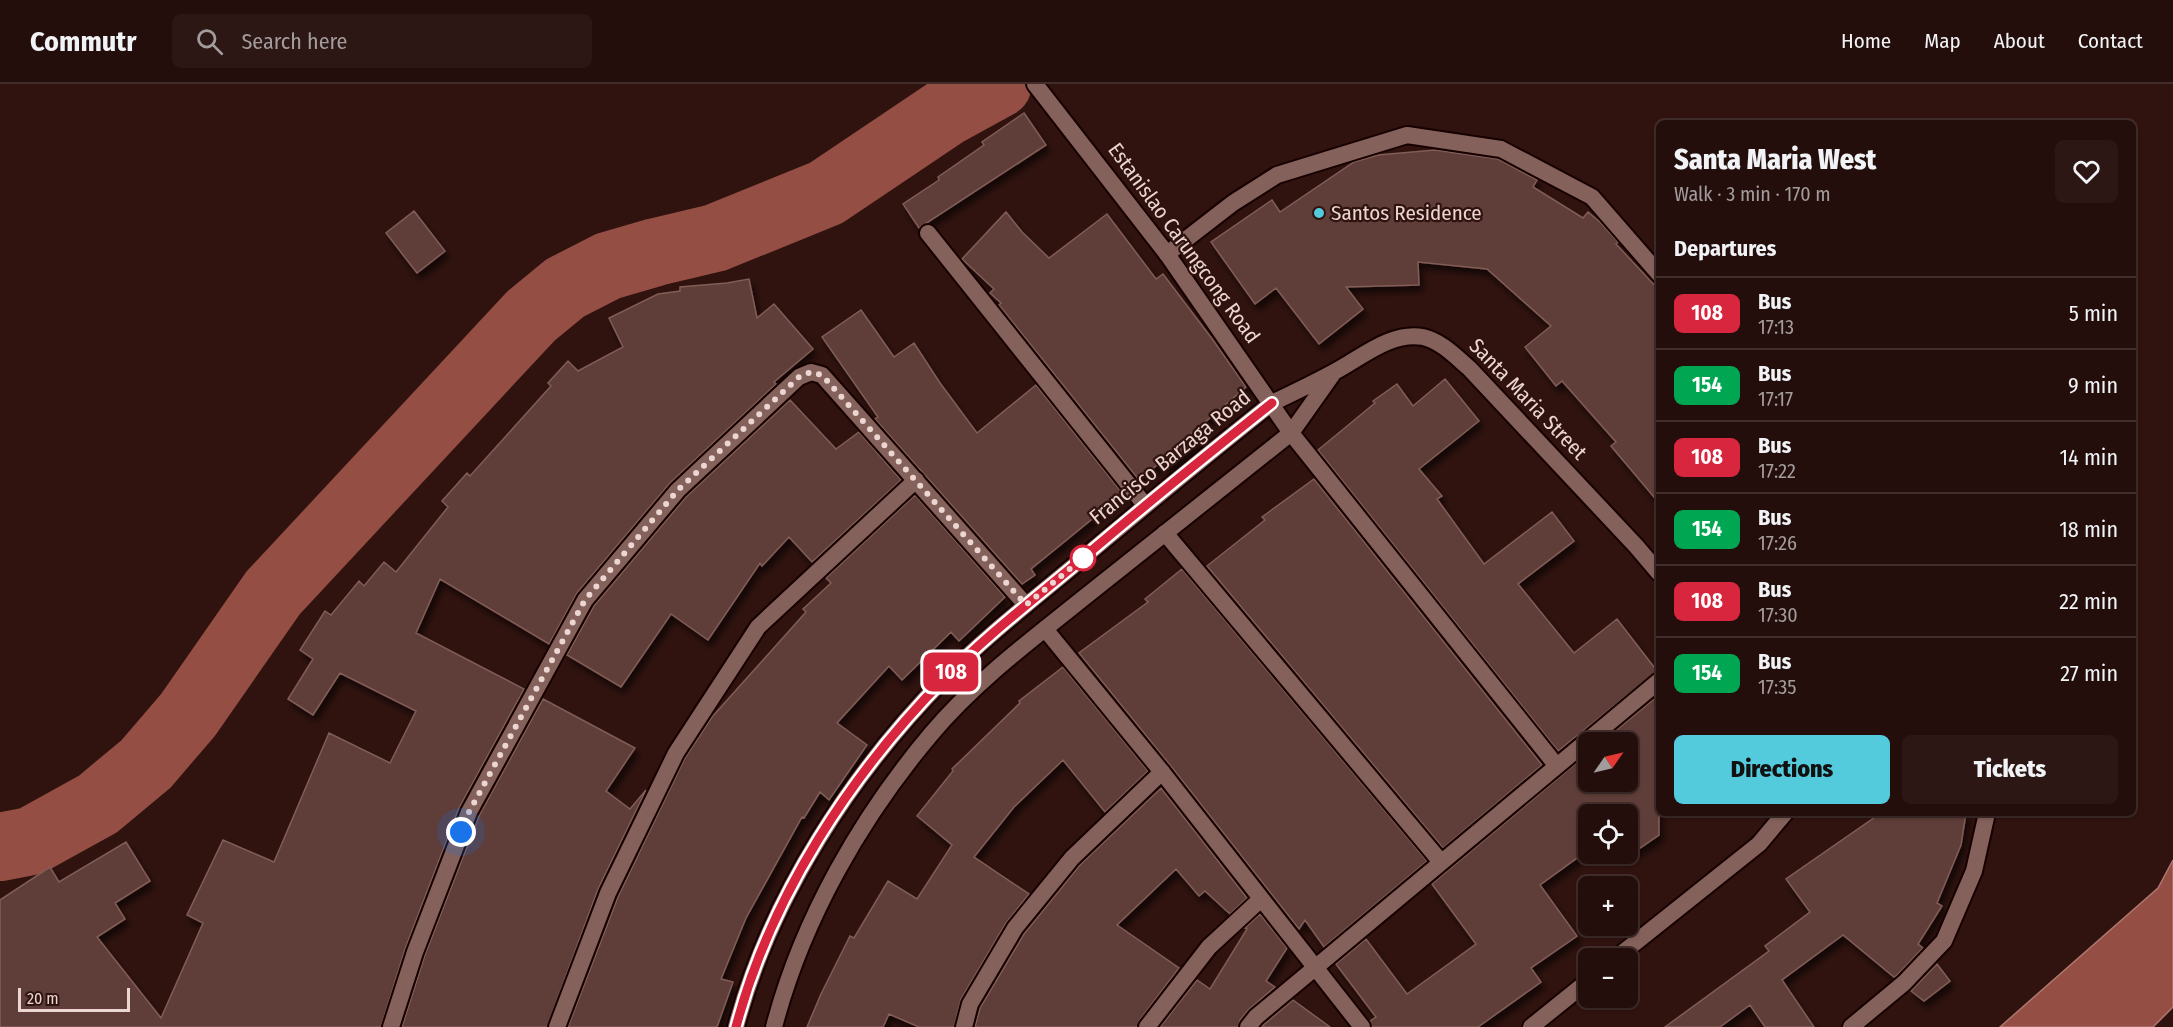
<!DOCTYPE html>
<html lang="en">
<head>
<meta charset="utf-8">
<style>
  body { margin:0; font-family:"Fira Sans Condensed",sans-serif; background:#2c1714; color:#f1f3f6; height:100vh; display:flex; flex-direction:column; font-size:22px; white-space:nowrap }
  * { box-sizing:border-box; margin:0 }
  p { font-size:20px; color:#a39c9d }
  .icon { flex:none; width:33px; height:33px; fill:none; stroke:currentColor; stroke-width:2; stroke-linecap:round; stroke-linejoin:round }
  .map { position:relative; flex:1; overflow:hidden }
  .side { position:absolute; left:1656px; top:36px; width:480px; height:696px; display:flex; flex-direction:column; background:#240e0b; border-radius:9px; box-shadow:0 2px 4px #0004,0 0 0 2px #412e2c }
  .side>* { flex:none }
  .badge { padding:0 12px; border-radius:9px; font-size:21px; line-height:39px }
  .needle { width:39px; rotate:56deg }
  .tools { position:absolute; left:1578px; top:648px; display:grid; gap:12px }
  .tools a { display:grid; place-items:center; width:60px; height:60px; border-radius:9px; background:#240e0b; box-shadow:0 2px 4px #0004,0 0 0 2px #412e2c; font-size:30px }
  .scale { position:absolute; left:18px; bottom:15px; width:112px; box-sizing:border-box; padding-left:6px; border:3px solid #ebd6d2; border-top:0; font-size:16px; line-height:21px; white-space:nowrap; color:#ebd6d2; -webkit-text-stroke:4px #30130f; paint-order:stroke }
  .you { position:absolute; width:30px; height:30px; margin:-15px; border:4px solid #fff; border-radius:50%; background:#1a73e8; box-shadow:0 0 0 9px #1a73e833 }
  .map>.badge { position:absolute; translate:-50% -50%; box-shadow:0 0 0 3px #fff }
  h2 { padding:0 18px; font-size:22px; line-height:54px }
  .round { display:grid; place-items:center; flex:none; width:63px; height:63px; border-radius:9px; background:#2c1714 }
  .head { display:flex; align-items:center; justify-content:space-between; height:102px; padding:0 18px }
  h1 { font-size:28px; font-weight:800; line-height:45px }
  .action { display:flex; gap:12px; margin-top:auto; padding:12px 18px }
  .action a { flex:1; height:69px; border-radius:9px; background:#54cadd; color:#111; font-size:24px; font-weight:800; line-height:69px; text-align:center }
  .action a+a { background:#2c1714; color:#f1f3f6 }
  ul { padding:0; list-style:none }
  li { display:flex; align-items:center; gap:18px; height:72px; padding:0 18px; border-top:2px solid #412e2c }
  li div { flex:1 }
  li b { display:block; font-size:22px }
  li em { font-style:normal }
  li .badge { min-width:66px; font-weight:700; text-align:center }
  header { display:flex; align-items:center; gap:36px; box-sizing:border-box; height:84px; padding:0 30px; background:#240e0b; border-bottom:2px solid #412e2c }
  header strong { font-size:28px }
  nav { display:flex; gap:33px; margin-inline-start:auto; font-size:21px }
  .search { width:420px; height:54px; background:#2c1714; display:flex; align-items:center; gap:15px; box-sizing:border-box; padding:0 21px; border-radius:9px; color:#a39c9d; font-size:22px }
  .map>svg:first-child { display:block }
</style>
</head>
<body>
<header>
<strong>Commutr</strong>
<div class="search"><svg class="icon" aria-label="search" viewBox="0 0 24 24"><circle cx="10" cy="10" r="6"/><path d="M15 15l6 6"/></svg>Search here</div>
<nav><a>Home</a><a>Map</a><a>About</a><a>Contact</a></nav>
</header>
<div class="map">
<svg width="2173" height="943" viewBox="0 0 2173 943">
  <defs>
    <filter id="shadow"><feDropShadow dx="3.5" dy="6" stdDeviation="3" flood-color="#0009"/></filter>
  </defs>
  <rect width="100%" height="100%" fill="#30130f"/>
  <!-- water -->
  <path fill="#954e44" stroke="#af776f" stroke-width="1.5" d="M2173,776v147l-20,20h-153l158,-139z"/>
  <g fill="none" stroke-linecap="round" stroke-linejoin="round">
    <!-- river -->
    <path stroke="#954e44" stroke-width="68" d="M0,763l31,-6 67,-37 48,-40 42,-49 85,-122 258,-277 34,-28 43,-22 48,-14 59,-14 111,-45 119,-80 53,-29"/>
  </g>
  <!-- building -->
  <path fill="#5f3d38" stroke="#815d57" stroke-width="1.5" filter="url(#shadow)" d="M1024,29l22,32 -127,83 -16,-24 36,-24 -1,-3 46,-32 -2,-3z
    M1435,66l63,9 39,21 -4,7 50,31 5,-6 12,10 18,20 -2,2 43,46v213l-48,-57 5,-4 -54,-61 -6,5 -31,-39 26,-21 -64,-57 -69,-7 1,23 -73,2 17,22 -44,35 -43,-56 -21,16 -44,-62 61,-42 8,12 74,-50 24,-7z
    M414,127l31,40 -28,22 -31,-40z
    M1006,128l16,20 27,26 58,-44 49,65 7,-5 50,66 33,47 -56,48 7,8 -29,25 -6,-7 -23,19 -140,-175 2,-2 -11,-10 4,-4 -32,-30z
    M749,195l8,39 17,-14 39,45 -39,33 2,2 -106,99 -93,110 -28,51 -109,-65 -24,54 108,56 -65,119 -54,141 -24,78h-381v-127l50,-33 9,15 67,-40 24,39 -35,22 10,16 -28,18 64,81 42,-95 -16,-8 36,-75 51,22 55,-129 61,30 26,-52 -76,-38 -27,42 -25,-16 25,-40 -13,-9 25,-39 6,4 28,-34 5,5 20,-24 12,10 52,-65 -6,-6 25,-28 3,3 81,-90 -3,-3 20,-22 10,10 45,-24 -14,-29 49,-24 22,-3v-4l47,-4z
    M861,226l33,47 20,-14 26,40 37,50 59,-48 87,109 -92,75 4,6 -13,9 -147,-165 3,-2 -56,-80z
    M1445,295l34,42 -60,48 23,27 -5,3 47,65 68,-52 22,29 -56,43 56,69 43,-34 40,52 -99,80 -240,-301 57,-47 -2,-2 24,-17 16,22z
    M790,316l46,49 23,-17 42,48 -89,82 -23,-25 -27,29 -2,-3 -52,77 -37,-26 -50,73 -54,-32 27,-49 92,-109z
    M1314,395l228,286 -99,83 -236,-282 58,-46 -3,-3z
    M915,411l90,102 -46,44 -8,-9 -49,48 -13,-14 -52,57 30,22 -38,55 -9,-8 -16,26 -2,-1 -56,101 -25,61 12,3 -16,45h-149l50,-130 67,-139 27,-41 94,-105 -3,-3 28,-26 -5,-5z
    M1182,485l245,292 -103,86 -19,-27 -6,9 -129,-164 -91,-112 69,-51 -3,-3z
    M1063,583l85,104 -43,41 -42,-52 -49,47 -40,50 55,37 -23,29 -45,76 -7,28h-35l-30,-13 -6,13h-76l14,-33 29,-58 4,2 34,-57 29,18 35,-54 -35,-29 36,-45 -1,-2 68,-66 -1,-2z
    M1659,611v140l-35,24 -4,-5h8v-40h-35l-5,-5v41l-48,35 37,51 -46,32 10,14 -63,45h-106l-2,-6 6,-4 -40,-53 30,-25 41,55 69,-50 -44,-60 156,-131v29h40v-40h-26z
    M543,615l92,49 -29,43 24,18 16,-19 -48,99 -51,138h-145l23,-72 54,-139z
    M1161,704l86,110 -17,16 -25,-23 -6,5 -23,-27 -59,56 62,43 -40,53 -2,6h-162l5,-19 44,-74 56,-69z
    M1881,729h85l-5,32 -24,58 5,3 -24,38 5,4 -26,27 -3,2 -51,-42 -61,45 32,47h-49l-15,-22 -30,22h-55l104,-76 -4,-5 45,-34 -24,-33z
    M1260,830l27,34 -21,33 9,6 -27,23 -8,10 -2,7h-78l37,-47 13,9 37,-60 -2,-1z
    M1937,880l13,17 -26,20 -13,-10z
    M1293,916l37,27h-69z"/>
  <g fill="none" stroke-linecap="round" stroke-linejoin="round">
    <!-- pedestrian casing -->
    <g stroke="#160100" stroke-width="20">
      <path id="pedestrian" d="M928,149l217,272
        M1167,170l66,-51 44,-28 130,-40 94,14 91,48 67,77
        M1291,349l265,332
        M1165,449l276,329
        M391,943l24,-75 54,-140 116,-212 93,-110 121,-113 12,-5 11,3 204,230
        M557,943l51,-134 68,-140 82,-126 158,-147
        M964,943l6,-23 45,-76 57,-70 90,-86
        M1147,943l62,-80 52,-48
        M1248,943l8,-10 403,-336
        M1851,943l53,-44 40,-42 30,-70 13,-58"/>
    </g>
    <!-- minor casing -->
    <g stroke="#160100" stroke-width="20">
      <path id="minor" d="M1272,319c21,-10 42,-20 62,-31 27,-14 57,-41 89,-35 18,4 33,20 46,31l167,178 23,27
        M1291,349l41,-58
        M1045,545l117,143 200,255
        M1616,874l143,-114 26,-31
        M1531,943l57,-46"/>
    </g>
    <!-- tertiary casing -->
    <g stroke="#160100" stroke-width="20">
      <path id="tertiary" d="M736,943c34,-129 116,-255 210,-350 42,-43 91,-80 137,-119 62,-52 125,-104 189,-155
        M774,943c28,-107 87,-210 158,-294 43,-51 98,-92 149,-133 70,-56 140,-112 210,-167l-124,-179 -132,-170"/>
    </g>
    <!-- pedestrian -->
    <use href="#pedestrian" stroke="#85615b" stroke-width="16"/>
    <!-- minor -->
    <use href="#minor" stroke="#85615b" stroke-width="16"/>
    <!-- tertiary -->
    <use href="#tertiary" stroke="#85615b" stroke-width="16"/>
  </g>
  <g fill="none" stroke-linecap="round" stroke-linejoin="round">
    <!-- line casing -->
    <g stroke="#fff" stroke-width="14">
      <path id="line" d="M736,943c34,-130 116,-255 210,-350 42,-43 91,-80 137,-119 62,-53 125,-104 189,-155"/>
    </g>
    <!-- line -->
    <use href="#line" stroke="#d7263d" stroke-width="9"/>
    <!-- walk -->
    <path stroke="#ebd6d2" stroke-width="6" stroke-dasharray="0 10.8" d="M461,748l8,-20 116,-212 93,-110 121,-113 12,-5 11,3 204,230 57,-47"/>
  </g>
  <!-- markers -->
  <circle fill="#54cadd" stroke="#30130f" stroke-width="2" cx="1319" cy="129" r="6"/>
  <circle fill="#fff" stroke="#d7263d" stroke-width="3" cx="1083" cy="474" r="12"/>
  <g text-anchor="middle" stroke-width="4.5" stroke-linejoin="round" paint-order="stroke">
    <!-- poi labels -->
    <g font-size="21" fill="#ebd6d2" stroke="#30130f" text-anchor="start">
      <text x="1331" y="136">Santos Residence</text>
    </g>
    <!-- street labels -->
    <g font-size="21" fill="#ebd6d2" stroke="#30130f">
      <text transform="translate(1184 159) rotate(54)" y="7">Estanislao Carungcong Road</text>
      <text transform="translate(1528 315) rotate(46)" y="7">Santa Maria Street</text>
      <text transform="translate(1170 373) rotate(-39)" y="7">Francisco Barzaga Road</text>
    </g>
  </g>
</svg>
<div class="tools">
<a><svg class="needle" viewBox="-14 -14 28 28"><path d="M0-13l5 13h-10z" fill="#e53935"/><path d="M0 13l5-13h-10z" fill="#a39c9d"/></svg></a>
<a><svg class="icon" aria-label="locate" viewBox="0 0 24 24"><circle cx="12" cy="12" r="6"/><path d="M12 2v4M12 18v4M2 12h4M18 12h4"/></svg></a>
<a>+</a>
<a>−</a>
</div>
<div class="scale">20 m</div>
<div class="you" style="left:461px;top:748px"></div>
<b class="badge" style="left:951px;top:588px;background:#d7263d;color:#fff">108</b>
<section class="side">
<div class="head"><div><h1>Santa Maria West</h1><p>Walk · 3 min · 170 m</p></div><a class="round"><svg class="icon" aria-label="heart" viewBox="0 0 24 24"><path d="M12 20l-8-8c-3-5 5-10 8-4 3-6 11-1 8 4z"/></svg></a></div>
<h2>Departures</h2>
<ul>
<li><span class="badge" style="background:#d7263d;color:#fff">108</span><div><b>Bus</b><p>17:13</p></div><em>5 min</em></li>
<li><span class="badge" style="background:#00a651;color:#fff">154</span><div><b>Bus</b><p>17:17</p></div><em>9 min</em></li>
<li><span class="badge" style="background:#d7263d;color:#fff">108</span><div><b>Bus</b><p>17:22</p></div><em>14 min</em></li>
<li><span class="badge" style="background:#00a651;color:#fff">154</span><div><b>Bus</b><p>17:26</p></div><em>18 min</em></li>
<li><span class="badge" style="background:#d7263d;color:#fff">108</span><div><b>Bus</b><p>17:30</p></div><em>22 min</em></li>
<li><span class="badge" style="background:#00a651;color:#fff">154</span><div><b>Bus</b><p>17:35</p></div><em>27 min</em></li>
</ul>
<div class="action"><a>Directions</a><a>Tickets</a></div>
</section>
</div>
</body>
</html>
